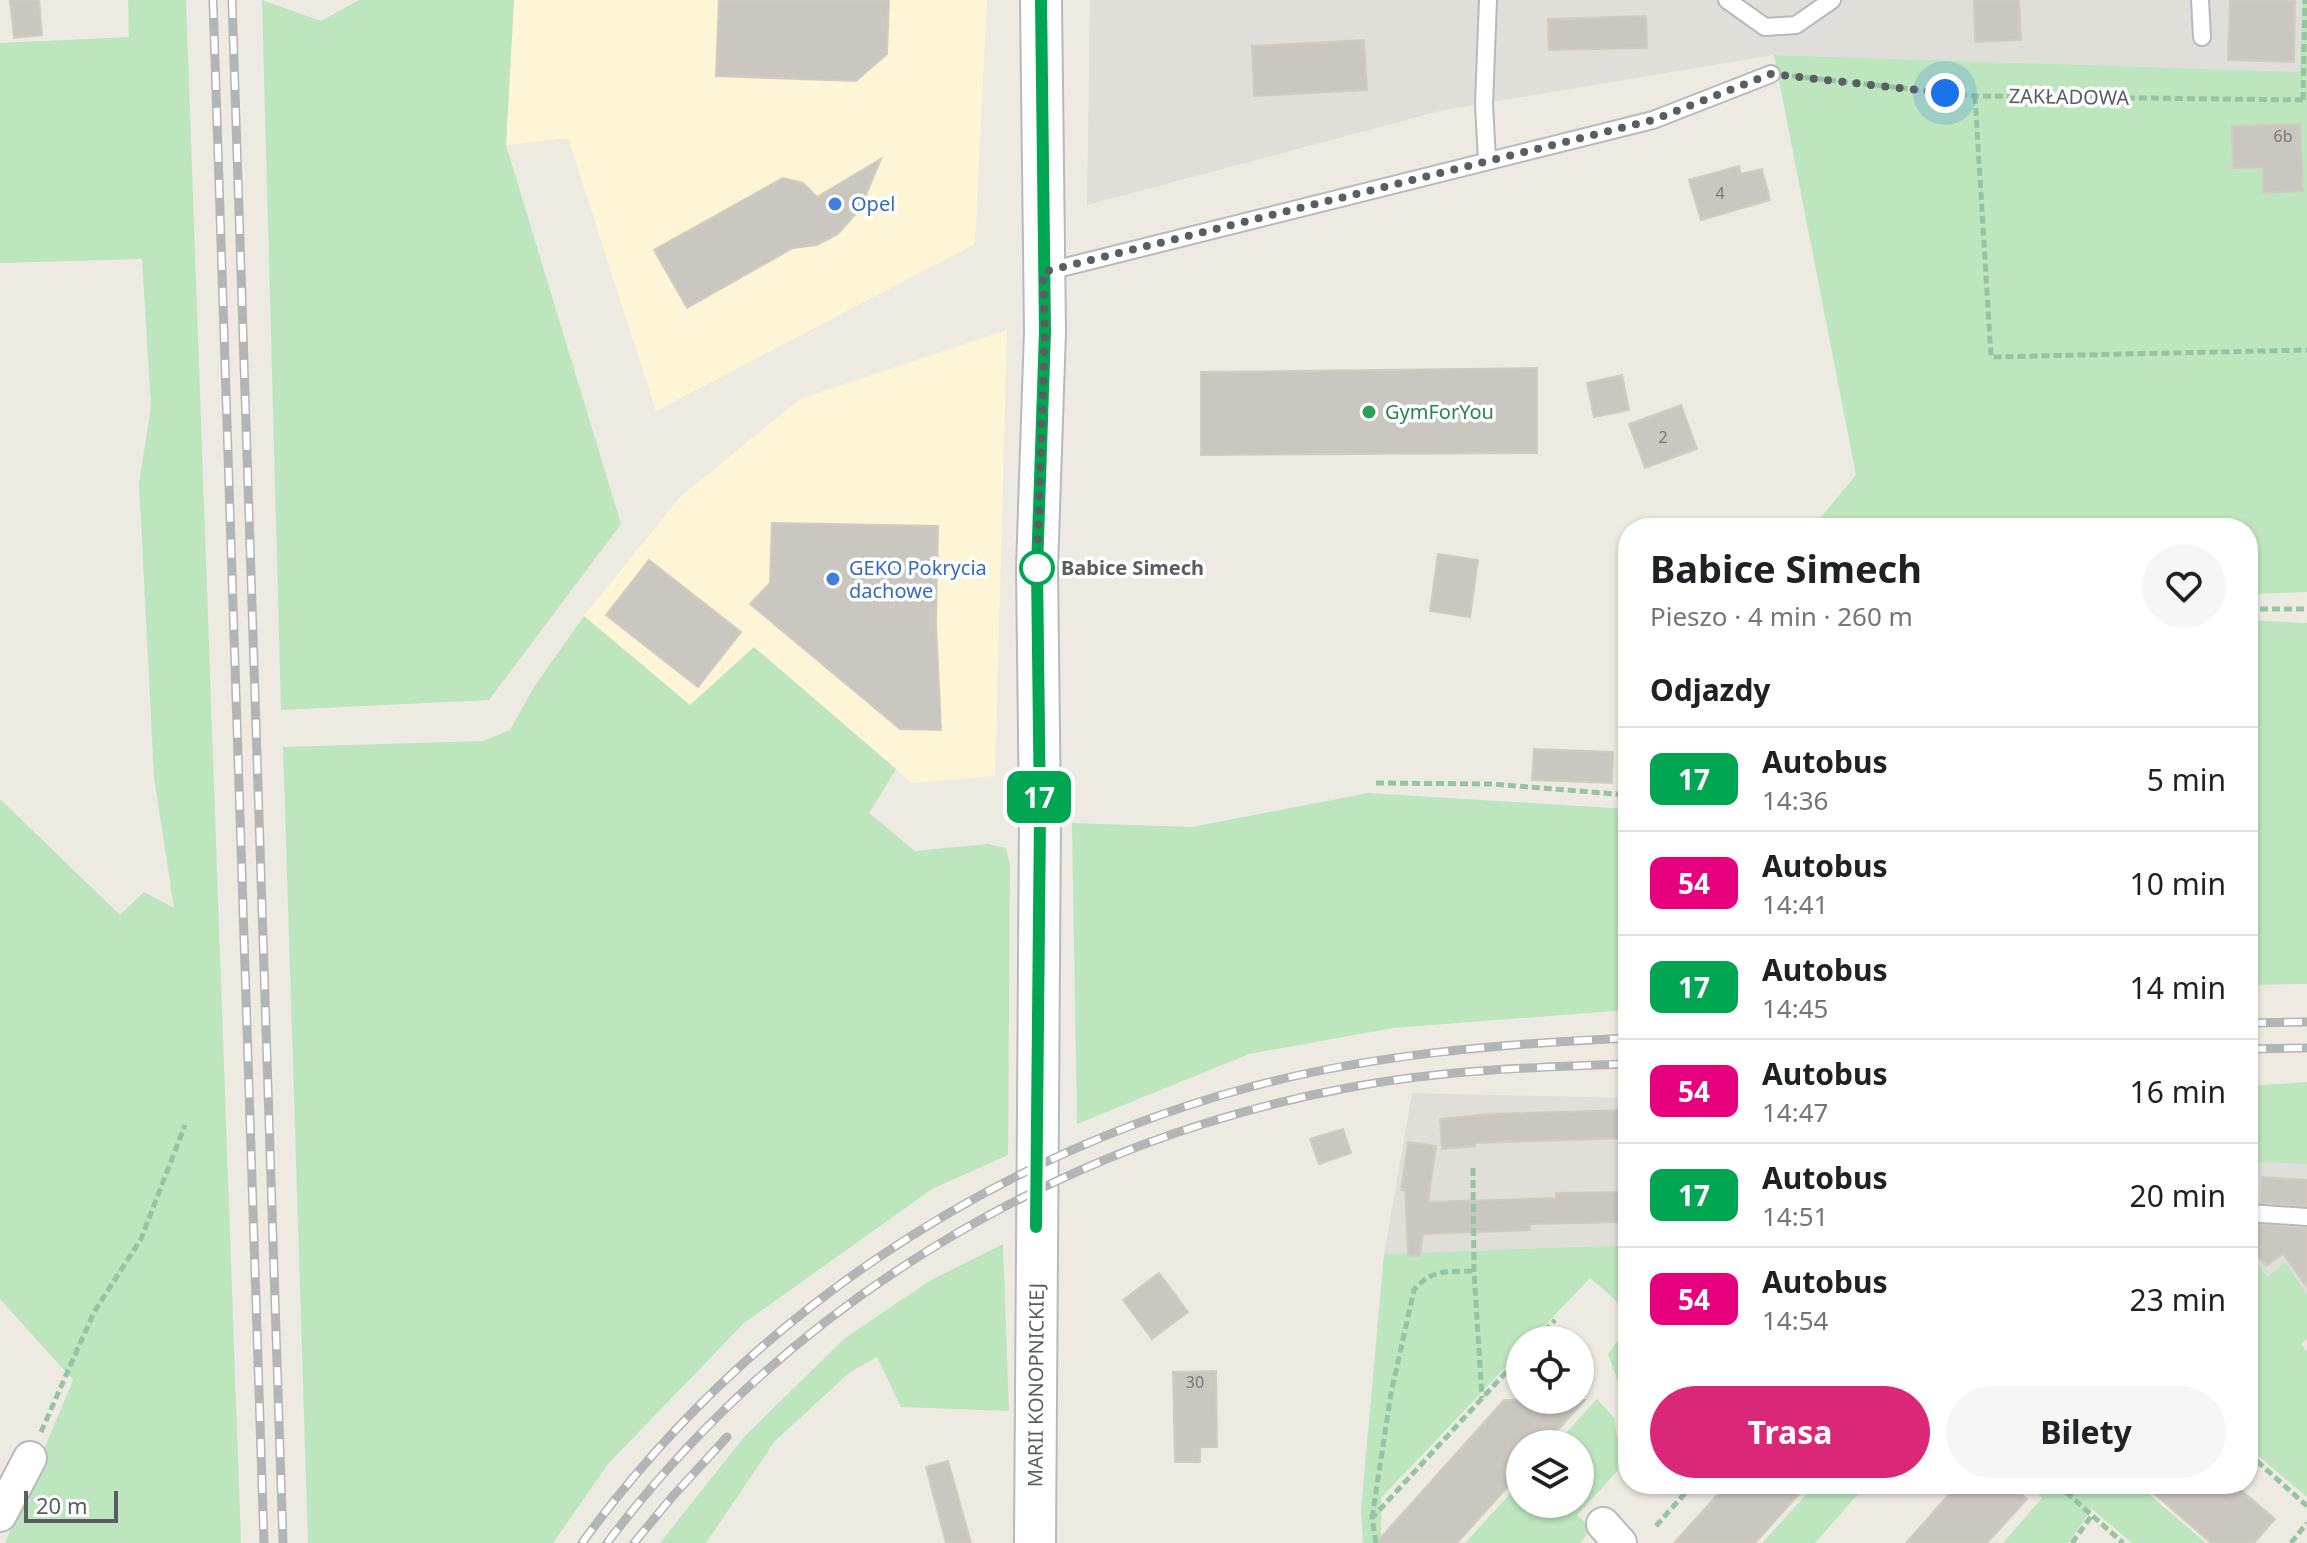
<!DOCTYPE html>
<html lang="pl">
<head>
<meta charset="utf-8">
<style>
  body { margin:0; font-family:"Noto Sans",sans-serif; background:#f6f6f6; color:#202124; height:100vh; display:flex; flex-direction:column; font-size:30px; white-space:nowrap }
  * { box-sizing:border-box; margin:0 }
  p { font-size:26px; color:#757577 }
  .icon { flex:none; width:44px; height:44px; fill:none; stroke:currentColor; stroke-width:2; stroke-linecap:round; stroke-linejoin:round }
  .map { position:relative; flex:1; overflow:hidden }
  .panel { position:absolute; left:1618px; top:518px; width:640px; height:976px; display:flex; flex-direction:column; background:#fff; border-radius:32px; box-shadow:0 2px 6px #0004 }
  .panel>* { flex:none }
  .badge { padding:0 16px; border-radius:12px; font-size:28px; line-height:52px }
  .buttons { position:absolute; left:1506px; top:1326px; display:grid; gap:16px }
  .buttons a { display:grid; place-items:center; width:88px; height:88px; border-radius:50%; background:#fff; box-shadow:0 2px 6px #0004; font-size:40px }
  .scale { position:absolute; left:24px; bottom:20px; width:94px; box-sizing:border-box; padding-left:8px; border:4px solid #5a5e62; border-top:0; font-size:22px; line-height:28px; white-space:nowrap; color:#5a5e62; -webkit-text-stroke:6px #fff; paint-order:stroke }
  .you { position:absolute; width:40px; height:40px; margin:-20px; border:6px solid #fff; border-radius:50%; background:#1a73e8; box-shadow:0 0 0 12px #1a73e833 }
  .map>.badge { position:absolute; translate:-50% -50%; box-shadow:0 0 0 4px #fff }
  h2 { padding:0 32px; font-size:30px; line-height:72px }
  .round { display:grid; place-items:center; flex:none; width:84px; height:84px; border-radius:42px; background:#f6f6f6 }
  .summary { display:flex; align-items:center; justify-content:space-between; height:136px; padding:0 32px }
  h1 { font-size:38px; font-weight:700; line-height:60px }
  .cta { display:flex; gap:16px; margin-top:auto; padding:16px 32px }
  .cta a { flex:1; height:92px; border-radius:48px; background:#db2777; color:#fff; font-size:32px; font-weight:700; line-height:92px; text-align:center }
  .cta a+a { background:#f6f6f6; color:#202124 }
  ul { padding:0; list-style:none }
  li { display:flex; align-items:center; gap:24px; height:104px; padding:0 32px; border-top:2px solid #e0e0e0 }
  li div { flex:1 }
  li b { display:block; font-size:30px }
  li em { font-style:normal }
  li .badge { min-width:88px; font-weight:700; text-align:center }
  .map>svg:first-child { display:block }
</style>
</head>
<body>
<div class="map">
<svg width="2307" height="1543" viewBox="0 0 2307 1543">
  <rect width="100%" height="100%" fill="#edebe1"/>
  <!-- commercial -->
  <path fill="#fef5d6" d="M514,0h473l-12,244 -319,167 -88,-273 -62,7z
    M1007,330l-12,446 -83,7 -158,-135 -64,57 -106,-89 96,-119 120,-98z"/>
  <!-- industrial -->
  <path fill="#e0ded9" d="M1090,0h1212l-1,72 -527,-17 -334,56 -353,94z
    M1412,1093l216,5v147l-244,9z
    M2248,1162l59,2v130l-22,-31 -31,26h-6z"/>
  <!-- green -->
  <path fill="#bde5be" d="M128,0h58l55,1543h-236l68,-163 -73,-81v-500l120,116 24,-23 30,16 -20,-131 -15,-294 12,-76 -9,-148 -142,4v-220l129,-6z
    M262,0l59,21 38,-21h155l-8,145 115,379 -132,176 -208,10z
    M2302,0h5v592l-59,2v-66h-436l44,-53 -82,-420 526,17z
    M584,616l106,89 64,-58 142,122 -27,44 46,38 72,-7 19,4 4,17 -2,290 -76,34 -188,134 -136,141 -55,79h-245l-25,-796 200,-6 27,-11 24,-43z
    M2248,620l59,3v361l-59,1z
    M1368,793l260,16v201l-235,18 -144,26 -172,70 -5,-301 120,4z
    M2307,1082v82l-59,-2v-76z
    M1003,1244l6,167 -108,-4 -24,-50 -27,15 -75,69 -69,102h-46l84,-106 101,-99 86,-58z
    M1628,1245v66l-38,-33 -59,62h-11v12l-139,146v45h-18l-2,-33 23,-256z
    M2248,1253l20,24 17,-15 22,32v45l-6,5 6,7v146l-59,-50z
    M1628,1327v84l-20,-57z
    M1597,1399l17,19 8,48 -45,49 15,14 -12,14h-115l55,-60v21h60v-60h-24z
    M1816,1484h51l-52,59h-53z
    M2028,1484h109l69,59h-74l-40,-34 -24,34h-65l39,-45z"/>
  <!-- building -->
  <path fill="#cac7c1" stroke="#d2ccc0" stroke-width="2" d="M10,0h29l3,35 -28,3z
    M719,0h170l-2,54 -31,27 -140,-5z
    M1974,0h45l2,40 -46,2z
    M2230,0h65l-1,62 -66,-2z
    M1646,16l1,32 -98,2 -1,-31z
    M1364,40l3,50 -113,6 -2,-50z
    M2300,124l3,67 -40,2v-26l-30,1 -1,-42z
    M881,159l-21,50 -22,25 -21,11 -24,3 -106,60 -33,-58 129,-72 20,5 14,14z
    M1739,166l2,8 21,-5 8,31 -69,20 -12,-40z
    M1537,368v85l-336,2v-83z
    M1622,375l7,35 -35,7 -7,-34z
    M1681,405l16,44 -52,19 -16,-44z
    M772,523l166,3 -2,97 5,107 -41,-1 -150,-125 20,-21z
    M1438,554l40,6 -8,57 -40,-6z
    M649,560l92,72 -43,55 -92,-72z
    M1534,749l79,3 -1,31 -80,-3z
    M1628,1110v28l-153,5v3l-33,3 -2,-30 48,-5z
    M1343,1129l8,24 -32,11 -9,-25z
    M1408,1142l28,4 -8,56 128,-4v-5l72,-1v30l-98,2v6l-107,4 -3,22 -12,-1 -3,-65h-4z
    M2262,1177l45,3v26l-46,-3z
    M2248,1224l59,4v59l-24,-33 -17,12 -18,-24z
    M1159,1273l29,39 -36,27 -29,-39z
    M1216,1371l1,76h-17v15h-25l-2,-90z
    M1504,1400h81l-40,44h-25v29l-63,70h-81z
    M948,1461l23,82h-25l-20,-76z
    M1727,1484h81l-53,59h-81z
    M1958,1484h52l17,15 -40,44h-81z
    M2143,1484h91l41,35 -21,24h-43z"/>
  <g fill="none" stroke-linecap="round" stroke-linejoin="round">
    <!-- service casing -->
    <g stroke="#b7b9be" stroke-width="20">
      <path id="service" d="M1727,0l38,27 31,-2 36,-25
        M2200,0l2,37
        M1487,161l-3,-57 4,-104
        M1045,272l608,-152 118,-46
        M2248,1213l59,4"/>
    </g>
    <!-- minor casing -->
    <g stroke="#b7b9be" stroke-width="36">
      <path id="minor" d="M0,1515l30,-57
        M1603,1524l17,19"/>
    </g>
    <!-- tertiary casing -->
    <g stroke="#b7b9be" stroke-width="44">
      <g id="tertiary">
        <path id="s1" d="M1035,1543l5,-728 -3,-247 8,-237 -4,-331"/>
      </g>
    </g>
    <!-- path -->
    <path stroke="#96c4a3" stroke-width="5" stroke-dasharray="8 4" stroke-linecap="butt" d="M1792,76l183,20 332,4
      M1975,96l16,261 316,-7
      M2303,100l2,-100
      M2248,609h59
      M1376,783l116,1 136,11
      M1473,1168l1,103 8,127
      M1536,1340l19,-20
      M1620,1403l8,1
      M41,1432l53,-120 47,-73 44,-114
      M2248,1453l59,53
      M2057,1484l66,59
      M1372,1518l19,-125 23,-103c18,-22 34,-18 60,-19
      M1656,1526l37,-42
      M1376,1543l-4,-25 148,-161
      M2072,1543l20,-28
      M2291,1543l16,-20"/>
    <!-- service -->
    <use href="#service" stroke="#fff" stroke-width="16"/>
    <!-- minor -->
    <use href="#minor" stroke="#fff" stroke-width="32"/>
    <!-- tertiary -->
    <use href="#tertiary" stroke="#fff" stroke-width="40"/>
    <!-- rail casing -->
    <g stroke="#b3b4b4" stroke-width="9">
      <path id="rail" d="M213,0l51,1543
        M232,0l51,1543
        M2248,1023l59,-1
        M2248,1049l59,-1
        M582,1543c162,-223 402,-384 668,-456 123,-33 251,-43 378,-49
        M607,1543c181,-240 450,-402 745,-456 91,-17 184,-20 276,-23
        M634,1543l38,-46 55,-60"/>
    </g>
    <!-- rail -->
    <use href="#rail" stroke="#fff" stroke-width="6" stroke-dasharray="18" stroke-linecap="butt"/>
  </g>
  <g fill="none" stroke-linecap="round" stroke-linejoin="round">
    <!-- line casing -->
    <g stroke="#fff" stroke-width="18">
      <path id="line" d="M1036,1227l4,-412 -3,-247 8,-237 -4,-331"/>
    </g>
    <!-- line -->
    <use href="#line" stroke="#00a651" stroke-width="12"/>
    <!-- walk -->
    <path stroke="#5a5e62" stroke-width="8" stroke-dasharray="0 14.4" d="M1037,568l8,-237 -2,-59 610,-152 118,-46 174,19"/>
  </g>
  <!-- markers -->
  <g fill="#3f7fe0" stroke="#fff" stroke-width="3">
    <circle cx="835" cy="204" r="8"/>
    <circle cx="833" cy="579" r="8"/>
  </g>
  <circle fill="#2e9e5b" stroke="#fff" stroke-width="3" cx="1369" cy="412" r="8"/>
  <circle fill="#fff" stroke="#00a651" stroke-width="4" cx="1037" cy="568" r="16"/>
  <g text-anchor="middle" stroke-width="7" stroke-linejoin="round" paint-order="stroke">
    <!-- number labels -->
    <g font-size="16" fill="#76787a">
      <text x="2283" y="142">6b</text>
      <text x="1720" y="199">4</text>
      <text x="1663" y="443">2</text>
      <text x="1195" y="1388">30</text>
    </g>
    <!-- street labels -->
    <g font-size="20" fill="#5a5e62" stroke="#fff">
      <text transform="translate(2069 97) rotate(1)" y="7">ZAKŁADOWA</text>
      <text dy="7" stroke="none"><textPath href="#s1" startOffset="158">MARII KONOPNICKIEJ</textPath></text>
    </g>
    <!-- shop labels -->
    <g font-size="20" fill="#366cbe" stroke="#fff" text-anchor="start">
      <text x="851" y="211">Opel</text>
      <text x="849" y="575">GEKO Pokrycia<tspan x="849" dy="23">dachowe</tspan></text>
    </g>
    <!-- leisure labels -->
    <g font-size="20" fill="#27864d" stroke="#fff" text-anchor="start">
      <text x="1385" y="419">GymForYou</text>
    </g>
    <!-- stop labels -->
    <g font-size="20" font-weight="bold" fill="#5a5e62" stroke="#fff" text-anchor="start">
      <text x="1061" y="575">Babice Simech</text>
    </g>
  </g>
</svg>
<div class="buttons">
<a><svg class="icon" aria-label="locate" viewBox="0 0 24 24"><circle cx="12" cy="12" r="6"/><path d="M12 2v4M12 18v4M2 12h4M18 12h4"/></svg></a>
<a><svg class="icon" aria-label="layers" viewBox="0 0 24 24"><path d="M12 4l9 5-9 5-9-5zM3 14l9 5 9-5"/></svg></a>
</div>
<div class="scale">20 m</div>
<div class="you" style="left:1945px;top:93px"></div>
<b class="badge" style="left:1039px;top:797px;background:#00a651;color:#fff">17</b>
<section class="panel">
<div class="summary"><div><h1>Babice Simech</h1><p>Pieszo · 4 min · 260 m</p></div><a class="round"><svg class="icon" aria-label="heart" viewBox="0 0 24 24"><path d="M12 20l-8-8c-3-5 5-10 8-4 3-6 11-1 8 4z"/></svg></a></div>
<h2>Odjazdy</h2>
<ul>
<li><span class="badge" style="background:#00a651;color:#fff">17</span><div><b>Autobus</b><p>14:36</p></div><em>5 min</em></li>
<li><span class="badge" style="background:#e6007e;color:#fff">54</span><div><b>Autobus</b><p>14:41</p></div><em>10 min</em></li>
<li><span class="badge" style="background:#00a651;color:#fff">17</span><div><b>Autobus</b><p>14:45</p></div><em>14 min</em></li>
<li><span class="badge" style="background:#e6007e;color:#fff">54</span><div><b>Autobus</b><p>14:47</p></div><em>16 min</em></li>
<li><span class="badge" style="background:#00a651;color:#fff">17</span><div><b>Autobus</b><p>14:51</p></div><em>20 min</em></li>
<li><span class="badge" style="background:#e6007e;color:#fff">54</span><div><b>Autobus</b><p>14:54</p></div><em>23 min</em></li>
</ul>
<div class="cta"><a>Trasa</a><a>Bilety</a></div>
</section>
</div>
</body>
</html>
